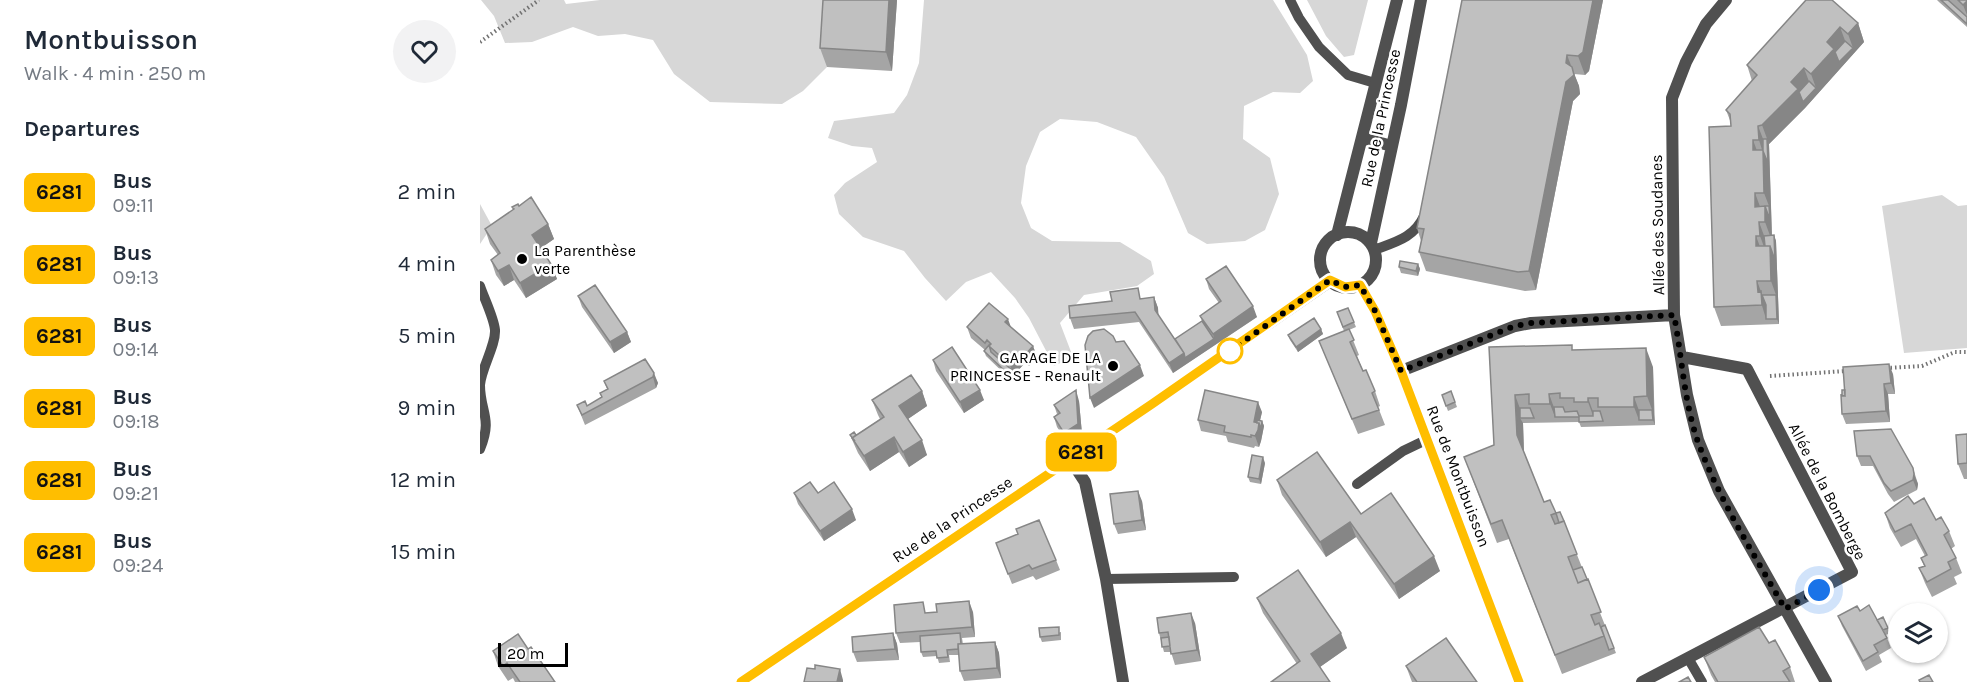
<!DOCTYPE html>
<html lang="en">
<head>
<meta charset="utf-8">
<style>
  body { margin:0; font-family:Karla,sans-serif; background:#f2f2f3; color:#1f2937; height:100vh; display:flex; flex-direction:column; font-size:22px; white-space:nowrap }
  * { box-sizing:border-box; margin:0 }
  p { font-size:20px; color:#747a83 }
  .icon { flex:none; width:33px; height:33px; fill:none; stroke:currentColor; stroke-width:2; stroke-linecap:round; stroke-linejoin:round }
  .map { position:relative; flex:1; overflow:hidden }
  .drawer { display:flex; flex-direction:column; background:#fff; width:480px }
  .drawer>* { flex:none }
  .badge { padding:0 12px; border-radius:9px; font-size:21px; line-height:39px }
  .buttons { position:absolute; left:1408px; top:603px; display:grid; gap:12px }
  .buttons a { display:grid; place-items:center; width:60px; height:60px; border-radius:50%; background:#fff; box-shadow:0 2px 4px #0004; font-size:30px }
  .scale { position:absolute; left:18px; bottom:15px; width:70px; box-sizing:border-box; padding-left:6px; border:3px solid #000; border-top:0; font-size:16px; line-height:21px; white-space:nowrap; color:#000; -webkit-text-stroke:4px #fff; paint-order:stroke }
  .you { position:absolute; width:30px; height:30px; margin:-15px; border:4px solid #fff; border-radius:50%; background:#1a73e8; box-shadow:0 0 0 9px #1a73e833 }
  .map>.badge { position:absolute; translate:-50% -50%; box-shadow:0 0 0 3px #fff }
  h2 { padding:0 24px; font-size:22px; line-height:54px }
  .round { display:grid; place-items:center; flex:none; width:63px; height:63px; border-radius:32px; background:#f2f2f3 }
  .overview { display:flex; align-items:center; justify-content:space-between; height:102px; padding:0 24px }
  h1 { font-size:28px; font-weight:600; line-height:45px }
  ul { padding:0; list-style:none }
  li { display:flex; align-items:center; gap:18px; height:72px; padding:0 24px }
  li div { flex:1 }
  li b { display:block; font-size:22px }
  li em { font-style:normal }
  li .badge { min-width:66px; font-weight:700; text-align:center }
  main { display:flex; flex:1; min-height:0 }
  .map>svg:first-child { display:block }
</style>
</head>
<body>
<main>
<section class="drawer">
<div class="overview"><div><h1>Montbuisson</h1><p>Walk · 4 min · 250 m</p></div><a class="round"><svg class="icon" aria-label="heart" viewBox="0 0 24 24"><path d="M12 20l-8-8c-3-5 5-10 8-4 3-6 11-1 8 4z"/></svg></a></div>
<h2>Departures</h2>
<ul>
<li><span class="badge" style="background:#ffbe00;color:#111">6281</span><div><b>Bus</b><p>09:11</p></div><em>2 min</em></li>
<li><span class="badge" style="background:#ffbe00;color:#111">6281</span><div><b>Bus</b><p>09:13</p></div><em>4 min</em></li>
<li><span class="badge" style="background:#ffbe00;color:#111">6281</span><div><b>Bus</b><p>09:14</p></div><em>5 min</em></li>
<li><span class="badge" style="background:#ffbe00;color:#111">6281</span><div><b>Bus</b><p>09:18</p></div><em>9 min</em></li>
<li><span class="badge" style="background:#ffbe00;color:#111">6281</span><div><b>Bus</b><p>09:21</p></div><em>12 min</em></li>
<li><span class="badge" style="background:#ffbe00;color:#111">6281</span><div><b>Bus</b><p>09:24</p></div><em>15 min</em></li>
</ul>
</section>
<div class="map">
<svg width="1487" height="682" viewBox="0 0 1487 682">
  <rect width="100%" height="100%" fill="#fff"/>
  <!-- green -->
  <path fill="#d7d7d7" d="M1,0h83l2,4 34,-4h231l-4,67 -24,24 -21,13 -72,-2 -36,-28 -21,-34 -28,-6 -27,2 -25,-9 -41,15 -27,1 -11,-27z
    M444,0h349l34,55 6,26 -13,12 -27,-1 -29,14 -1,33 27,19 9,36 -14,36 -20,11 -38,3 -19,-11 -24,-56 -28,-40 -39,-15 -37,-3 -20,13 -14,34 -5,37 10,25 21,13 68,1 31,19 3,13 -17,12 -53,9 -24,28 13,34 -19,9 -25,-48 -14,-20 -24,-26 -25,10 -20,19 -21,-23 -21,-27 -41,-14 -24,-23 -5,-19 11,-12 32,-21 -5,-14 -20,-2 -24,-8 6,-17 60,-8 13,-18 12,-32z
    M827,0h61l-14,55 -10,2 -18,-21z
    M1462,195l16,11 9,-1v143l-63,5 -22,-147z
    M0,204l12,22 -12,18z"/>
  <g fill="none" stroke-linecap="round" stroke-linejoin="round">
    <!-- path -->
    <path stroke="#727272" stroke-width="4" stroke-dasharray="1.5 3" stroke-linecap="butt" d="M0,42l59,-42
      M1406,368l36,-2 33,-14h12
      M1290,376l76,-5"/>
    <!-- service -->
    <path stroke="#505050" stroke-width="10" d="M810,0l9,18 20,29 29,28 27,8
      M894,250c21,-8 40,-12 50,-34
      M0,286c4,12 14,32 15,44 1,15 -14,39 -15,55 0,27 13,33 0,64
      M877,484l46,-33 25,-12
      M626,579l128,-2
      M1208,658l14,24"/>
    <!-- minor -->
    <path stroke="#505050" stroke-width="12" d="M1246,0l-20,24 -20,38 -14,36 2,217 13,80 11,45 21,51 107,191
      M880,285l15,26 26,60 118,311
      M921,371l114,-45 16,-3 143,-8
      M590,459l15,23 21,97 17,103
      M1162,682l210,-110 -105,-203 -65,-12"/>
    <!-- tertiary -->
    <path stroke="#505050" stroke-width="12" d="M882,138l30,8
      M840 260a28 28 0 1 1 56 0a28 28 0 1 1-56 0Z
      M857,235l60,-235
      M891,243l30,-138 20,-105
      M261,682l354,-239 235,-162"/>
  </g>
  <!-- wall -->
  <path fill="#a5a5a5" d="M417,0l-5,71 -65,-4 -7,-19z
    M982,0h141l-14,71 -4,4 -11,-1 5,12 1,8 -7,7 -37,189 -11,1 -99,-20 -7,-19 2,-11 -4,-13z
    M1326,0l52,23 6,19 -59,66 -36,36 3,91h2l2,6 3,83 -58,2 -7,-19 17,-181v-3l-5,-13 26,-29 -5,-16z
    M1457,0h30v27l-28,-25z
    M39,206l29,18 6,15 -13,9 10,16 6,15 -31,19 -12,-18 -10,6 -8,-11 -5,-15 7,-5 -8,-11 -5,-15 28,-19 -1,-3z
    M938,264l2,5 -2,7 -17,-3 -2,-6z
    M726,279l51,38 -84,56 -34,-51 -65,7 -4,-11 72,-19 12,-2 4,11v7l17,24 27,-18 -2,-5 19,-13 -10,-14z
    M98,296l49,36 4,10 -17,11 -32,-46z
    M868,308l8,19 -7,3 10,25 -2,1 6,15 12,20 5,15 -2,1 7,18 -27,9 -39,-93 25,-10 -7,-19z
    M487,327h44l22,19 4,11 -8,9 -4,-3 -15,16 -24,-23 -2,-5 1,-1 -14,-12z
    M841,329l2,5 -25,18 -8,-12 -2,-5z
    M1009,347l164,20 2,58 -74,2 -2,-5 -56,1 1,29 20,50 12,11 4,-1 56,141 -54,21 -53,-135 -12,4 -33,-86 30,-12z
    M165,359l13,24 -2,5 -71,37 -8,-20 10,1 15,-9 -2,-4 7,-4 -3,-8z
    M453,360l51,40 -20,13 -28,-42z
    M1413,374l2,20h-7l2,28 -44,2 -4,-10 3,-24z
    M442,391l5,15 -19,13 19,36 -18,12 -10,-15 -29,19 -12,-18 -8,-18h6l24,-16 -2,-4 -6,-15z
    M971,391l6,16 -9,4 -6,-16z
    M599,401l3,33 -14,10 -11,-17 -3,-10 3,-3 -3,-9z
    M782,412l-2,9h2l2,5 -3,15 -2,6 -4,-1 -1,2 -26,-6 -2,-6 -25,-5 -3,-11z
    M1374,431l59,37 5,16 -1,6 -23,12 -6,-8 -15,-28h-12l-4,-10z
    M1487,434v45h-3l-6,-15z
    M785,463l-4,21 -11,-2 -2,-5z
    M797,480l84,34 79,57 -41,28 -43,-62 -30,20 -44,-62z
    M314,493h24l38,27 -32,21 -26,-37z
    M662,501l4,29 -28,4 -4,-10z
    M1434,504l35,27 6,15 -4,3 5,9 6,15 -8,4 3,7 -25,13 -7,-14 -6,-15 5,-2 -3,-8 4,-2 -9,-17 -15,8 -11,-19 -5,-15z
    M516,543l60,17 4,10 -24,10 -3,-4 -21,8z
    M777,598l90,50 -27,19 -23,-3 -34,-51z
    M1380,611l17,9 11,8 2,5 -4,2 5,13 -12,7 3,7 -16,9 -24,-45 -4,-10z
    M493,612l2,25 -13,1 1,6 32,-2 4,11 2,25 -37,3 -4,-10 -1,-16h-10l1,7 -11,1 -2,-7 -14,1 -2,-5 -1,-10 -20,1 -4,-10z
    M715,623l6,38 -26,4 -4,-13h-7l-5,-19z
    M581,632v8l-19,2 -2,-5z
    M413,633l4,11 2,16 -42,2 -4,-10z
    M1289,643l21,24 5,15h-80l-4,-7 -7,-18z
    M48,649l27,33h-40l-2,-4 -5,3 -10,-15 -5,-15z
    M926,666l71,16h-65z"/>
  <!-- shaded-wall -->
  <path fill="#868686" d="M409,0h8l-5,71 -6,-19z
    M1113,0h10l-14,71 -4,4 -7,-19z
    M1487,1v14l-4,-10z
    M1378,23l6,19 -59,66 -36,36 -7,-19 29,-43 13,-14 7,19 5,1 -5,-14 16,-32 13,-15 7,19 6,2 -5,-14z
    M1087,55l12,31 1,8 -7,7 -37,189 -7,-19z
    M1278,126l7,18 2,-5 2,5 3,97 -7,-19v-16h4l-5,-13 -1,-40 -4,-13z
    M1273,140l7,19 -7,-9z
    M1275,193l7,19 -7,-5z
    M1279,222l7,19 1,14 -7,-19z
    M68,224l6,15 -16,11 -6,-15z
    M1294,235l2,6 3,83 -2,-5 -1,-24 -5,-14 -1,-35z
    M1276,236l7,19 -7,-9z
    M71,264l6,15 -31,19 -6,-15z
    M938,264l2,5 -2,7 -2,-5z
    M29,265l5,15 -10,6 -6,-15z
    M1277,281l11,29 -2,9 -8,-27z
    M674,297l4,11 1,13 -4,-11z
    M773,306l4,11 -84,56 -4,-10 15,-10 30,-14 -1,-5z
    M528,319l4,11 -7,-8z
    M841,329l2,5 -25,18 -2,-5z
    M147,332l4,10 -17,11 -4,-11z
    M553,346l4,11 -8,9 -4,-11z
    M1166,348l7,19 1,48 -7,-19z
    M541,352l4,11 -15,16 -2,-5 4,-3 -2,-6z
    M1409,364l4,10 2,20 -4,-11z
    M660,365l4,11 -50,32 -4,-10z
    M174,373l4,10 -2,5 -3,-11z
    M1404,384l4,10 2,28 -4,-11z
    M500,390l4,10 -20,13 -4,-11z
    M596,390l3,11 3,33 -14,10 -4,-11z
    M442,391l5,15 -22,15 -6,-15z
    M1069,394l7,19 -1,4 -5,-13z
    M1035,395l7,19 -2,4 3,5 1,31 -7,-19z
    M1154,397l7,19 -2,4 -5,-13z
    M1108,398l7,19v4l-7,-19z
    M778,402l4,10 -3,12 3,-3 2,5 -3,15 -2,6 -4,-11 -1,-14z
    M1172,410l2,5 1,10 -2,-5z
    M414,437l5,15 -29,19 -6,-15z
    M442,440l5,15 -18,12 -6,-15z
    M783,457l2,6 -4,21 -2,-5z
    M1434,474l4,10 -1,6 -4,-10z
    M658,491l4,10 4,29 -4,-10z
    M372,509l4,11 -32,21 -4,-10z
    M870,522l6,15 -30,20 -6,-15z
    M954,556l6,15 -41,28 -5,-15z
    M489,601l4,11 2,25 -3,-10z
    M711,613l4,10 6,38 -4,-11z
    M413,633l4,11 2,16 -4,-11z
    M861,633l6,15 -30,21 -6,-15z
    M515,642l4,11 2,25 -4,-10z
    M360,669l3,11v2h-6z"/>
  <!-- building -->
  <path fill="#c0c0c0" stroke="#868686" stroke-width="1.5" d="M343,0h66l-3,52 -66,-4z
    M982,0h131l-10,52 -5,4 -11,-1 -1,8 6,4 2,8 -8,7 -37,189 -11,1 -99,-20 5,-23 -7,-1z
    M1326,0h26l26,23 -10,11 -8,-7 -13,15 7,7 -23,25 -7,-6 -13,14 7,7 -36,36 -4,1 1,14h-6v10h10l1,43h-9v14l10,-1v16h-6l1,14h-4v10h14l1,35h-14l1,11 3,-1 1,14 -48,2 -5,-180 22,-1 -1,-12 -4,-4 31,-35 -10,-10z
    M1461,0h7l19,17v7z
    M1478,0h9v1l-4,4z
    M1365,41l8,7 -14,14 -4,-10z
    M1329,81l7,7 -13,14 -4,-10z
    M1283,139h4l1,24 -5,-12z
    M51,197l17,27 -16,11 19,29 -31,19 -11,-18 -11,6 -7,-11 9,-7 -15,-24 29,-20 -2,-2 6,-3 1,2z
    M1285,206h4l1,14z
    M1294,235l1,25 -5,-14h-5l-1,-10z
    M920,261l18,3 -2,7 -17,-4z
    M746,266l27,40 -40,28 -13,-18 21,-15 -15,-22z
    M115,285l32,47 -17,10 -32,-46z
    M658,288l2,11 14,-2 1,13 29,43 -15,10 -34,-51 -65,6 -1,-12 43,-5 -2,-9z
    M1282,295h14l1,24h-11v-14z
    M509,303l19,16 -3,3 28,24 -8,9 -4,-3 -11,13 -21,-19 2,-2 -4,-4 -2,3 -18,-16z
    M868,308l6,14 -11,5 -6,-15z
    M834,318l7,11 -25,18 -8,-12z
    M722,321l12,18 -29,19 -1,-5 -9,-14z
    M624,329l9,7 3,6 8,-1 16,24 -50,33 -5,-53 3,-9 5,-5z
    M869,329l5,11 -4,2 13,29 3,-1 9,21 -3,2 7,17 -27,9 -33,-78z
    M509,345l2,7 21,18 -4,4 -24,-23z
    M1092,345v5l74,-2 1,48 -13,1v10h-36v-9h-10v4h-14v-4h-14v-5l-11,1 1,10h-21v-10l-14,1 2,40 27,67 6,-2 6,13 -5,2 4,9 9,-3 13,33 -9,3 10,26 10,-4 13,33 -10,3 4,10 4,-2 5,13 -49,19 -53,-135 -11,4 -27,-67 30,-12 -5,-98z
    M472,347l28,43 -20,12 -27,-42z
    M165,359l9,14 -1,4 -71,38 -5,-10 8,-4 2,5 15,-9 -2,-4 8,-4 -4,-8z
    M1409,364l2,19 -7,1 2,27 -44,3 -1,-19 4,1 -2,-29z
    M431,375l11,16 -23,15 23,34 -19,12 -9,-15 -30,19 -12,-18 32,-21 -12,-17z
    M596,390l2,34 -14,9 -10,-16 6,-4 -6,-8z
    M725,390l53,12 -4,20 5,1 -1,7 -3,6 -4,-1v2l-27,-5 1,-6 -27,-6z
    M1362,390h3v6h-3z
    M971,391l4,11 -9,4 -4,-11z
    M1074,407h9l2,5 12,-1 2,5h14v-5h7l3,10 -24,1v-5h-24z
    M1040,408h10l4,10h-14z
    M1159,410h13l1,10h-14z
    M777,420l5,1 -1,8 -2,-6h-2z
    M1411,429l22,39 1,6 -1,6 -22,11 -7,-8 -14,-27h-13l-3,-25z
    M374,432l2,3 -4,3 3,3 -5,-6z
    M1487,434v29l-9,1 -2,-29z
    M837,452l44,62 30,-21 43,63 -40,28 -44,-62 -30,20 -43,-62z
    M772,455l11,2 -4,22 -11,-2z
    M330,482l8,11 16,-11 18,27 -32,22 -26,-38z
    M658,491l4,29 -28,4 -4,-30z
    M1428,496l6,8 10,-6 12,22 5,-3 8,14 -5,4 12,23 -8,4 3,7 -24,13 -8,-14 6,-2 -4,-8 6,-3 -16,-31 -16,8 -10,-19z
    M1080,512l4,9 -5,2 -3,-10z
    M559,520l17,40 -24,9 -3,-4 -21,9 -12,-31 22,-9 -2,-5z
    M1102,567l5,12 -9,4 -5,-13z
    M818,570l43,63 -30,21 19,28h-59l29,-21 -43,-63z
    M489,601l3,26 -76,6 -2,-28 29,-3 2,11 12,-1 -1,-8z
    M1389,605l18,33 -13,7 4,7 -15,9 -25,-45 19,-10 3,5z
    M711,613l6,37 -26,4 -3,-22 -9,1 -2,-15z
    M1403,617l5,11 -5,2 -6,-10z
    M1125,625l9,23 -5,2 -8,-23z
    M579,627v8l-19,2 -1,-9z
    M1279,627l10,16 6,-3 15,27 -7,4 7,11h-72l-14,-25z
    M413,633l2,16 -42,3 -1,-15z
    M480,633l1,11h-3v5l-11,1 1,7 -11,1 -1,-7 -15,1 -1,-16z
    M38,634l10,15 3,-2 24,35h-35l-13,-19 -4,3 -10,-15z
    M689,637l1,9 -8,1 -1,-9z
    M966,638l31,44h-60l-11,-16z
    M515,642l2,26 -37,3 -2,-27z
    M335,665l25,4 -3,13h-33l3,-14 8,1z
    M1449,675l4,7h-13l-1,-2z
    M1208,677l3,5h-12z"/>
  <g fill="none" stroke-linecap="round" stroke-linejoin="round">
    <!-- line casing -->
    <g stroke="#fff" stroke-width="14">
      <path id="line" d="M261,682l411,-278 178,-124 15,7 15,-2 15,26 26,60 118,311"/>
    </g>
    <!-- line -->
    <use href="#line" stroke="#ffbe00" stroke-width="9"/>
    <!-- walk -->
    <path stroke="#000" stroke-width="6" stroke-dasharray="0 10.8" d="M750,351l100,-71 15,7 15,-2 15,26 26,60 114,-45 16,-3 143,-8c8,42 10,87 24,127 21,58 56,112 87,167l34,-19"/>
  </g>
  <!-- markers -->
  <g fill="#000" stroke="#fff" stroke-width="2">
    <circle cx="42" cy="259" r="6"/>
    <circle cx="633" cy="366" r="6"/>
  </g>
  <circle fill="#fff" stroke="#ffbe00" stroke-width="3" cx="750" cy="351" r="12"/>
  <g text-anchor="middle" stroke-width="5" stroke-linejoin="round" paint-order="stroke">
    <!-- street labels -->
    <g font-size="16" fill="#000" stroke="#fff">
      <text transform="translate(900 118) rotate(-78)" y="6">Rue de la Princesse</text>
      <text transform="translate(1177 225) rotate(-91)" y="6">Allée des Soudanes</text>
      <text transform="translate(979 476) rotate(69)" y="6">Rue de Montbuisson</text>
      <text transform="translate(1348 491) rotate(63)" y="6">Allée de la Bomberge</text>
      <text transform="translate(472 519) rotate(-34)" y="6">Rue de la Princesse</text>
    </g>
    <!-- poi labels -->
    <g font-size="16" fill="#000" stroke="#fff" text-anchor="start">
      <text x="54" y="256">La Parenthèse<tspan x="54" dy="18">verte</tspan></text>
      <text x="621" y="363" text-anchor="end">GARAGE DE LA<tspan x="621" dy="18">PRINCESSE - Renault</tspan></text>
    </g>
  </g>
</svg>
<div class="buttons">
<a><svg class="icon" aria-label="layers" viewBox="0 0 24 24"><path d="M12 4l9 5-9 5-9-5zM3 14l9 5 9-5"/></svg></a>
</div>
<div class="scale">20 m</div>
<div class="you" style="left:1339px;top:590px"></div>
<b class="badge" style="left:601px;top:452px;background:#ffbe00;color:#111">6281</b>
</div>
</main>
</body>
</html>
